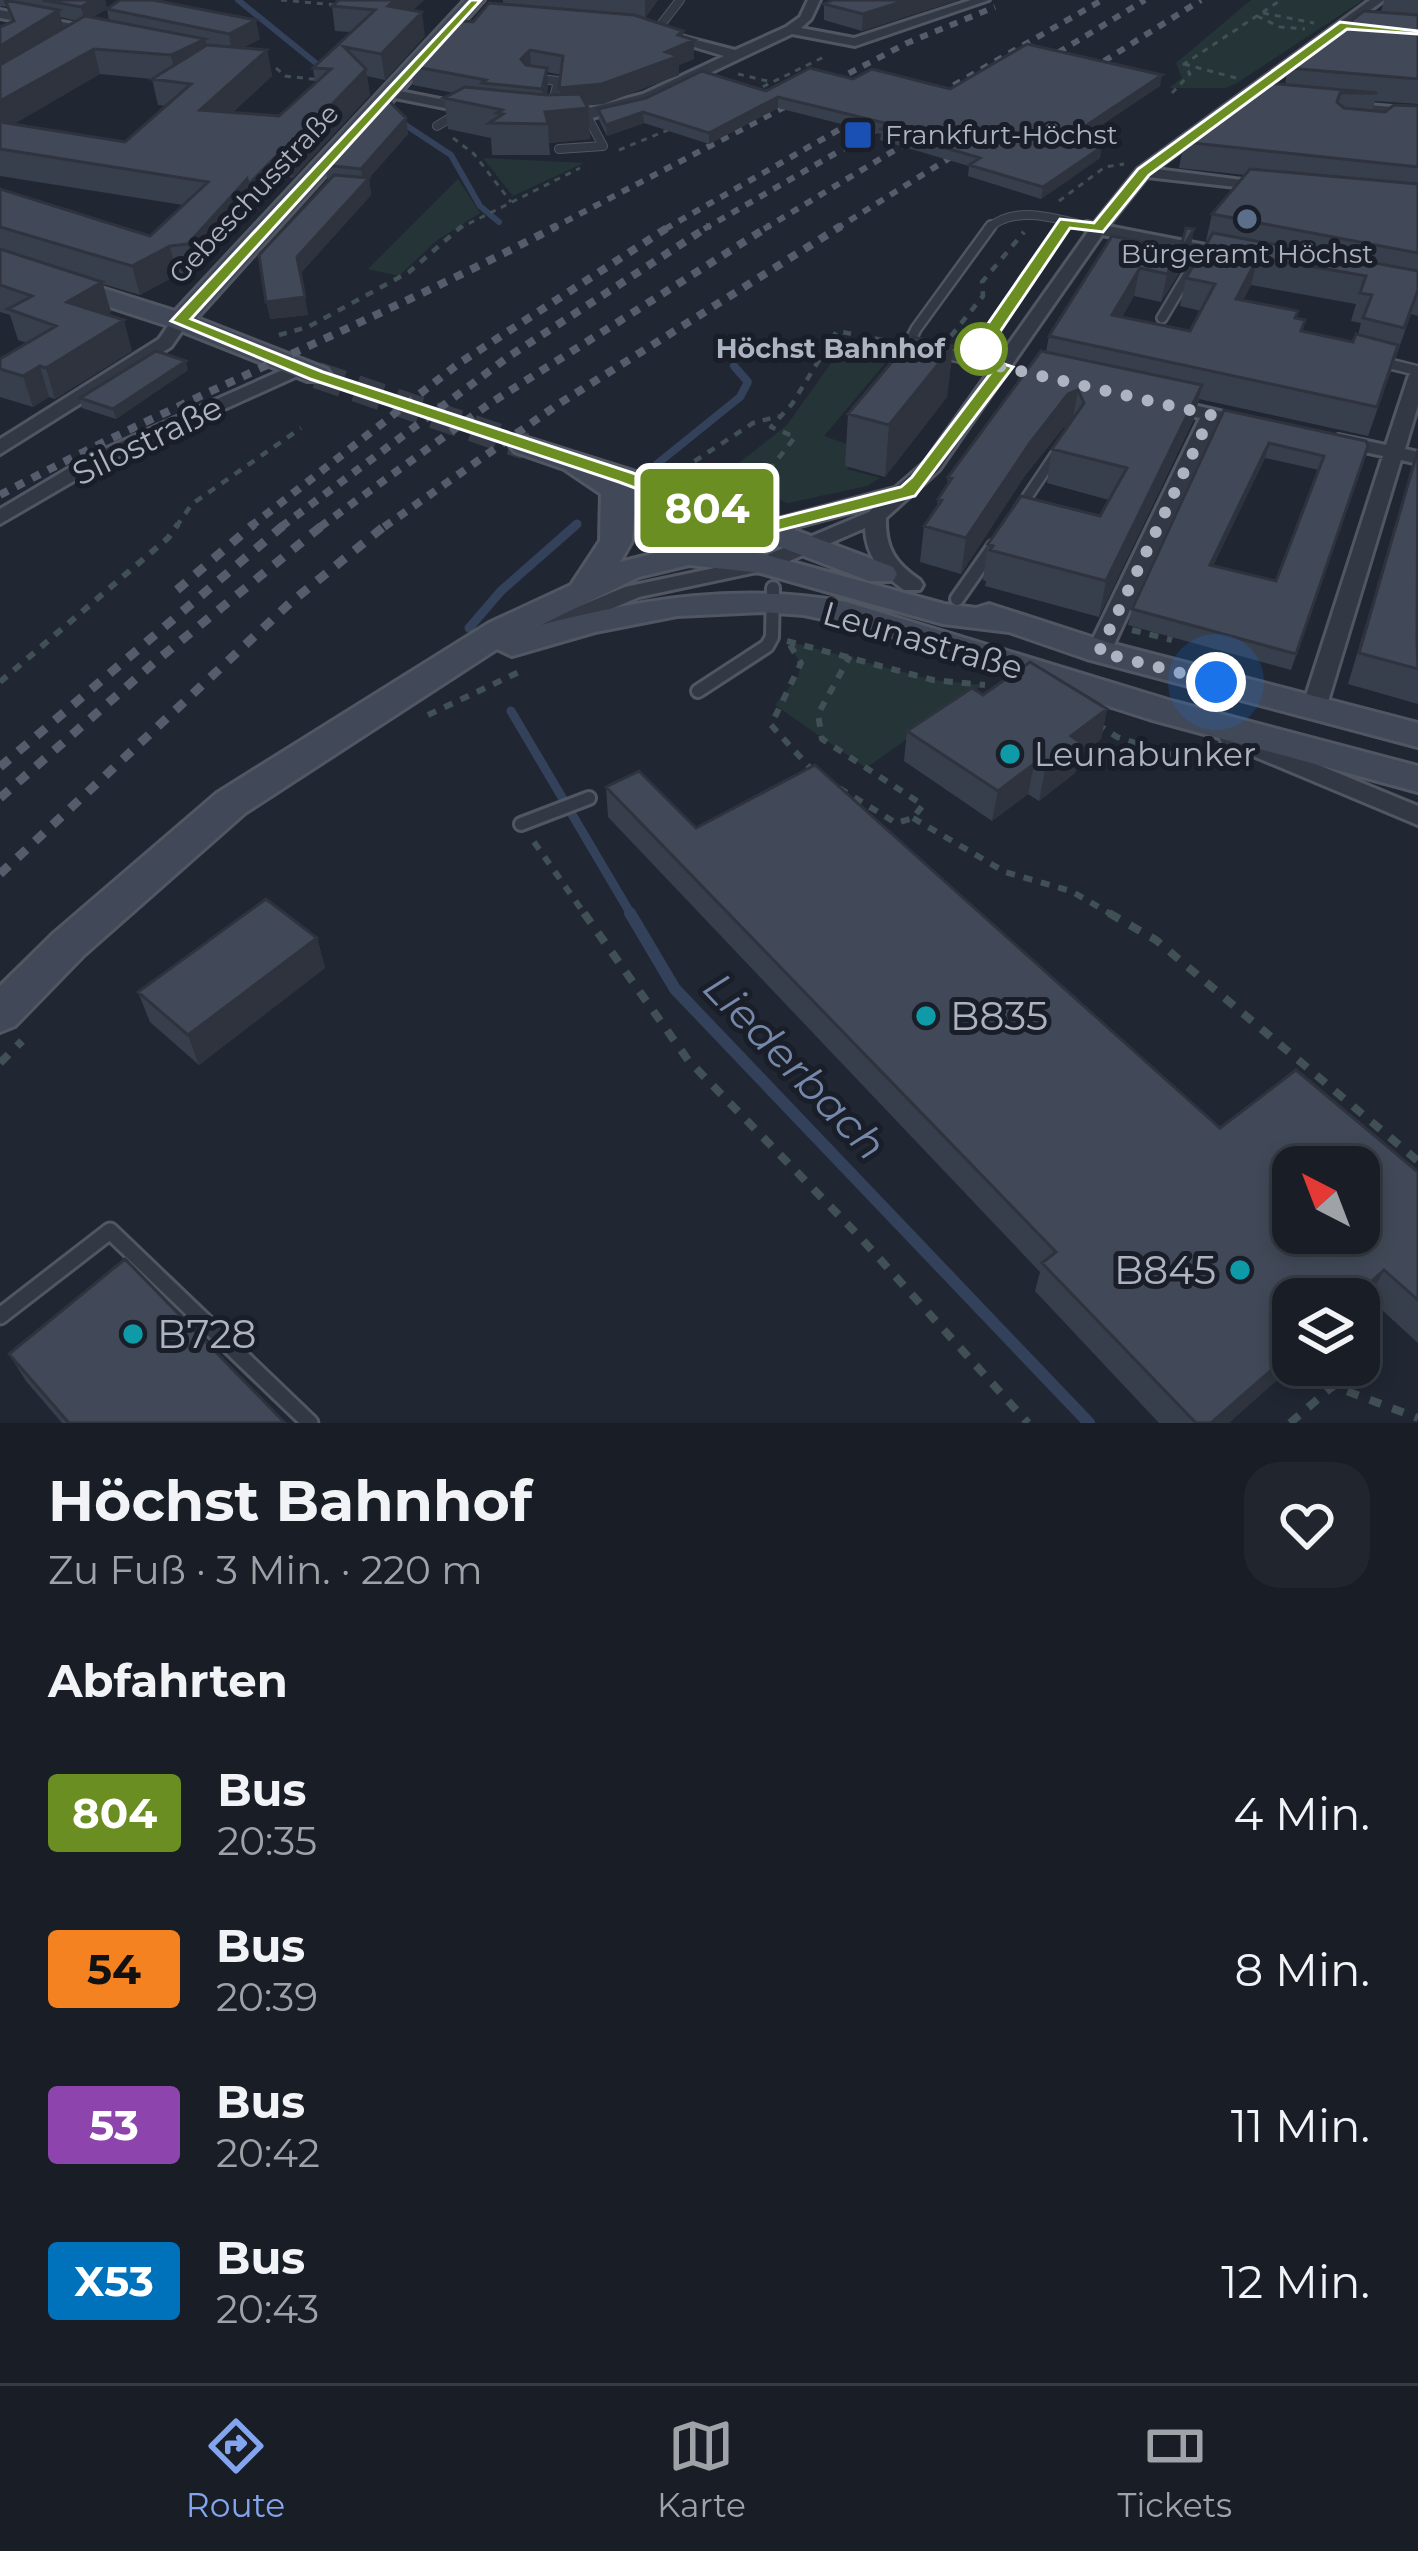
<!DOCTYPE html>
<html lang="de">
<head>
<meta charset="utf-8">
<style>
  body { margin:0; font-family:Montserrat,sans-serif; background:#21262e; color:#f1f3f6; height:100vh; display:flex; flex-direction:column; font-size:45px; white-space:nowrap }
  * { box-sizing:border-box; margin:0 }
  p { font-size:39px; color:#9fa2a7 }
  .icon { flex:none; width:66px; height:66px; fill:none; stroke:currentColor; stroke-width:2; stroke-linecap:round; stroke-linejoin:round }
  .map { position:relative; height:1423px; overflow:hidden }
  .sheet { display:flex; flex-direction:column; background:#181d26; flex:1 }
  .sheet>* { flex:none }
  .badge { padding:0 24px; border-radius:9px; font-size:42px; line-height:78px }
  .needle { width:78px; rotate:318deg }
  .tools { position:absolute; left:1272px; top:1146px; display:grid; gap:24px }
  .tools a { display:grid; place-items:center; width:108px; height:108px; border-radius:24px; background:#181d26; box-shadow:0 6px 18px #0003,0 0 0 3px #363b43; font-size:60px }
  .you { position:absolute; width:60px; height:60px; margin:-30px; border:9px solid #fff; border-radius:50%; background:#1a73e8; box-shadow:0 0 0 18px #1a73e833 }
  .map>.badge { position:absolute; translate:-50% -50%; box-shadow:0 0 0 6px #fff }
  h2 { padding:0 48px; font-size:45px; line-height:108px }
  .round { display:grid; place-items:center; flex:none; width:126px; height:126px; border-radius:36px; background:#21262e }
  .head { display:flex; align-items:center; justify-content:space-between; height:204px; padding:0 48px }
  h1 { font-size:57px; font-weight:700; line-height:90px }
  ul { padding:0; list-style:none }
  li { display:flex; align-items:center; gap:36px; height:156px; padding:0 48px }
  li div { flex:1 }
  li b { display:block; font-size:45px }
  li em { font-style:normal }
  li .badge { min-width:132px; font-weight:700; text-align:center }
  .tabs { display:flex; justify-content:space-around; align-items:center; height:168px; border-top:3px solid #363b43; background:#181d26; font-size:33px; color:#9fa2a7 }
  .tabs a { display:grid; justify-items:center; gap:6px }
  .tabs .on { color:#83a5f0 }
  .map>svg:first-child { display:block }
</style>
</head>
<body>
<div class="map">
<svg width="1418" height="1423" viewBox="0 0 1418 1423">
  <rect width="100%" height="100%" fill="#202733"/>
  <!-- green -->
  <path fill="#253537" d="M1251,0h112l-126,83 -12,5h-56l13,-10 -6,-15z
    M483,158l101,5 -71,33z
    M458,179l22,34 -44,28 -37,35 -31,-7z
    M849,338l28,7 -3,10 13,6 -63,75 36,13 -13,20 33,9 -13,8 -79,17 -40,-16 -13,14 -29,-12 81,-64z
    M787,641l146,39 50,5 -117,83 -91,-63 23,-28 3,-13z"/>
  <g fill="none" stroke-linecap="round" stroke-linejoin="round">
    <!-- stream-far3 -->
    <path stroke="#34415a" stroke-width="6" d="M238,0l84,68
      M398,120l53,35 29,51 19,16"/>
    <!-- stream-far2 -->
    <path stroke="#34415a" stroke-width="8" d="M657,464l83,-67 8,-15 -14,-16"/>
    <!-- stream-far1 -->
    <path stroke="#34415a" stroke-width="9" d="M469,628l32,-37 76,-67
      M511,711l121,205"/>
    <!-- stream -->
    <path stroke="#34415a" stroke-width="12" d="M630,913l45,76 414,434"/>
    <!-- secondary-tunnel -->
    <path stroke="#353c48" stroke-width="27" stroke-dasharray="27 14" stroke-linecap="butt" d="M317,375l208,71"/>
    <!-- lane-far3 casing -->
    <g stroke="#505662" stroke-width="10">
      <path id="lane-far3" d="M656,31l24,-31
        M532,78l26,3 -7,30
        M437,126l23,-14
        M559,149l44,-3 -16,-30
        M988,229c28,-27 76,-8 110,0
        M1061,229l5,-7"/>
    </g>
    <!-- lane-far2 casing -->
    <g stroke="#505662" stroke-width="14">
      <path id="lane-far2" d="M1087,226l11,3
        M1162,318l31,-52
        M915,347l-7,-2 8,-16 75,-103
        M941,353l63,14
        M972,360l91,-134
        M1378,361l40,10
        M1019,509l39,-58"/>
    </g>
    <!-- lane-far1 casing -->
    <g stroke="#505662" stroke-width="18">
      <path id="lane-far1" d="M957,599l37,-53
        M698,691l69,-45 5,-9 1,-49
        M521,824l68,-26"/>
    </g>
    <!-- lane casing -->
    <g stroke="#505662" stroke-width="21">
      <path id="lane" d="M0,1316l110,-85 200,192"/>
    </g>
    <!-- street casing -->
    <g stroke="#505662" stroke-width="6">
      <path id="street" d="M808,0h12l-9,19 -10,9 53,10 117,-38h18l-134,46 -63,-12 -139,66 -64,19 -32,3 -7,-4 93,-24 81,-38 -63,-19v-6l74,19 51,-23 14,-10z
        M1370,0h14l-228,169 110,14 8,5 -3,3 -124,-14 -35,44 -4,5 123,24 8,5 -8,5 -129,-25 -163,235 -53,48c-1,30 9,45 34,62l3,5 -3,5h-16c-22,-16 -38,-33 -39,-62l-94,41 -132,28 -100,43h-16l-3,-5 3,-5 102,-43 132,-28 112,-47 6,-6 -188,50 -11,-6 3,-5 216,-57 30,-26 167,-236 46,-57z
        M0,10l98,19 6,4 -6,4 -98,-19z
        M390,89l85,17 7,4 -7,4 -90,-18v-6z
        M1343,103l75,6v8l-80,-7v-6z
        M180,316l9,5 -18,26 -171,107v-15l159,-100 15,-22z
        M298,363l9,6 -3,4 -201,91 -103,60v-15l89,-53z
        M1418,369v36l-13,44 13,3v12l-17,-4 -75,248 -12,8 -8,-2 -4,-6 81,-252 -52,-11 -3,-4 10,-6 48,10 23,-70z
        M1168,399l90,21 3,4 -10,6 -34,-8 -106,229 -4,5h-16l-4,-5 113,-233 -39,-9 -2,-4z
        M1231,729l187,77v19l-196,-82 -3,-6z"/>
    </g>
    <!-- secondary casing -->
    <g stroke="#505662" stroke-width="6">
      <path id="secondary" d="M465,0h19l-287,318 130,51 4,6 -4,6h-20l-136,-54 -171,-56v-15l175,55z
        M525,437l143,45 225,85 4,7 -4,7h-24l-229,-88 87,57 36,4 181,50 32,4 13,-4 121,39 308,80v24l-331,-88 -78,-27 -66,-8 -182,-51 -72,-8 -50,12 -98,48c103,-27 200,-42 305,-23l329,100 243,64v26l-269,-73 -280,-90 -65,-14 -42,-3 -85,4 -82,16 -83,24 -15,-7 -252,164 -161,142 -69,71 -15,6v-46l54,-53 163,-140 272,-170 82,-38 29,-44 1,-47 -37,-25 -49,-17 -5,-6zM634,516l46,31 -60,15 12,-21z"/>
    </g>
    <!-- path-far3 -->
    <path stroke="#415054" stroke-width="3" stroke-dasharray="6 6" stroke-linecap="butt" d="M281,0l56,5
      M1263,13l51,10
      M1257,16l23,11 25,2
      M1184,64l52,14
      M276,68l9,8 36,4
      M738,74l33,8
      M752,92l74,-36
      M1172,93l18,-19 -6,-10 97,-64
      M453,138l21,16 37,48
      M619,150l54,-22
      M1059,201l46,-34 19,-3
      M458,229l122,-61"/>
    <!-- path-far2 -->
    <path stroke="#415054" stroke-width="4.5" stroke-dasharray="8 8" stroke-linecap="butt" d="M279,335l29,-8 101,-55 53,-46
      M951,336l32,-40 -1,-14 42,-50
      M681,470l72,-47 26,-7
      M749,496l46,-59 -24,-10 21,-23 45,-73 56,11
      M176,527l16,-23 109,-76"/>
    <!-- path-far1 -->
    <path stroke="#415054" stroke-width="6" stroke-dasharray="9 9" stroke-linecap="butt" d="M1132,630l40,10
      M787,641l146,39 52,5
      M790,645l11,18 -30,62 42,46
      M0,682l168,-144 10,-14
      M428,715l91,-43
      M1097,724l20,13 65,21
      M839,788l57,35 17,-5 10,-13 -101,-66 -4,-25 32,-58
      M913,818l92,54 66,19 43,25
      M534,842l52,74"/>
    <!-- path -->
    <path stroke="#415054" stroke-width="8" stroke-dasharray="12 12" stroke-linecap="butt" d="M584,913l104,147 171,176 169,187
      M1109,913l47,27 262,221
      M0,1063l22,-22
      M1290,1423l43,-37 85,32"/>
    <!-- lane-far3 -->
    <use href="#lane-far3" stroke="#333944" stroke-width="8"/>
    <!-- lane-far2 -->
    <use href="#lane-far2" stroke="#333944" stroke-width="9"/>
    <!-- lane-far1 -->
    <use href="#lane-far1" stroke="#333944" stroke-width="12"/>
    <!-- lane -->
    <use href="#lane" stroke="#333944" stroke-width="15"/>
    <!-- street -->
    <use href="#street" fill="#333944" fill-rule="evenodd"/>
    <!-- secondary -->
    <use href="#secondary" fill="#414857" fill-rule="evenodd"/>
    <!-- rail-far2 -->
    <path stroke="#555c6b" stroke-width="6" stroke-dasharray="8 8" stroke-linecap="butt" d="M1031,69l114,-69
      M1077,78l124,-78
      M551,229l356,-186 88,-36
      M665,229l212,-121
      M704,229l398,-229
      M764,229l164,-99
      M836,229l139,-87"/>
    <!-- rail-far1 -->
    <path stroke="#555c6b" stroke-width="8" stroke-dasharray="9 9" stroke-linecap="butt" d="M0,495c182,-97 374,-173 557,-269
      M250,527l208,-163 212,-138
      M281,527l227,-170 201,-131
      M320,527l169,-123 280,-178
      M384,527l173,-122 284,-179"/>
    <!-- rail -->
    <path stroke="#555c6b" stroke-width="9" stroke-dasharray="12 12" stroke-linecap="butt" d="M177,590l77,-66
      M0,767l285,-243
      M0,798l156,-137 168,-137
      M0,874l290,-271 97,-79"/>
  </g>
  <!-- wall -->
  <path fill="#383f4c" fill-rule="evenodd" d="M0,0h105l2,9 -14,8 16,4 -2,-12 153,30 -18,9 25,2 5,26 -40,37 47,3 36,-33 -2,-15 38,-36 -16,-1 -3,-25 92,-6 -11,10 12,26 -40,44 -18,-4 3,19 -77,83 -5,-1 -35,36 -1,-5 -57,66 -18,1 -37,20 -37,-11 8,28 -5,3 26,36 -77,48 -6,-2 -16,10 -33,-10v-38l27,-16 -9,-3 -8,-25 -10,-3v-123l150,47 33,-31 -183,-29v-149l11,-5 -4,-15 -6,-1 -1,1zM60,17l17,4 -14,7zM100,74l52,5 6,26 8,1 -41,36 -112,-18z
    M503,0h155l-13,18 38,19 11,22 -15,6v10l-76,29 -16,1 3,34 -41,4 1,12h-58l-1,-17 -43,-9 -4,-31 10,-5 -41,-8 -2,-19 62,-44 30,-18zM547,72l14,3 -1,20h-14z
    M958,0l-96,31 -38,-11v-16z
    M1384,0h34v104l-43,-3 -3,10 13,1 33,-6v210l-7,-2 -43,122 -169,-37 -5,20 -95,198 -114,-31 1,-5 -3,-1 5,-36 112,-28 9,-16 -62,-17 5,-34 16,-23 -5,2 -39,49 -63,97 -41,-12 4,-36 13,-18 1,-9 9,-12 1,-10 98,-125 3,-16 63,-100 77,21 -28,45 -27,-6 -12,21 68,14 11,-20 -21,-5 6,-28 22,-37h-2l6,-27 33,-39 -66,-7 5,-26 101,-57 3,-17 93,-56zM1251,285l105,19 -5,17 10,2 -3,12 -5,7 -51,-11 -59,-31z
    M853,79l97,10 210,-3 -81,54 21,18 -59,41 -73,-23 1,-10 -89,-26 1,-6 -103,-26 -69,36 -65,-21 -37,13 -8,-16 -1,-11z
    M406,118l2,16 -39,44 2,17 -71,79 8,41 -38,4 58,-138 -4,-16z
    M953,346l-6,51 -62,80 -40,-11 3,-52z
    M188,370l-72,49 -34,-11 -2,-10z
    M1224,410l144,36 -77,224 -163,-45 4,-16zM1265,458l54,12 -43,111 -63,-15z
    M1418,449v255l-70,-20z
    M983,695l124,14 -6,30 -22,17 -4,17 -36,28 -11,-7 -36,27 -88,-60 3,-30z
    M606,787l90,41 524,300 198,44v171l-49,-45 -10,9v-8l-130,124h-70l-124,-132 5,-19 -432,-455z
    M317,938l8,30 -126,97 -49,-43 -12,-30z
    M9,1354l276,69h-223l-36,-42z"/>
  <!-- shaded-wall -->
  <path fill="#2e333e" d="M93,0h12l2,9 -22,13 -4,-15z
    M395,0h29l-33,31 -3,-25z
    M645,0h13l-13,18z
    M907,0h51l-96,31 1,-17z
    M59,10l6,25 -65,42v-31z
    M422,12l3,24 -40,44 -4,-26z
    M256,20l4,19 -28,14 -3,-19z
    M683,31v13l11,-4v19l-15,6v10l-76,29 -42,4 -2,-20 119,-53z
    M205,39l6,25 -34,17 -6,-26z
    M94,49l6,25 -96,56 -4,14v-43z
    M267,50l5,26 -66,61 -6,-27z
    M530,50l1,19 -10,-10z
    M547,68l1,20 -4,21 -2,-20z
    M366,69l4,26 -77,83 -5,-28z
    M1162,75l-2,11 -93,62 2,-11z
    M778,97v11l-69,36v-11z
    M588,108l2,31 -41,4 -1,-19 -3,-12z
    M643,112l1,11 -37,13 -1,-11z
    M406,118l2,16 -39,44 2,17 -71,79 -3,-17 66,-72 -2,-16z
    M1102,147l-2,11 -59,41 2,-12z
    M283,149l5,28 -35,36 -1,-5 -57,66 -7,-30 59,-65z
    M1194,229l-5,28 -28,45 6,-28z
    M170,246l7,29 -37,20 -8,-29z
    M1258,257l-7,28 -21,42 6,-28z
    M1140,268l-6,28 -27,47 5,-28z
    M102,282l9,30 -35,20 -9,-30z
    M305,297l3,18 -38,4 -4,-17z
    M124,320l8,31 -77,48 -9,-31z
    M953,346l-6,51 -62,80 4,-52z
    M186,361l2,9 -72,49 -3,-10z
    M40,366l9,31 -16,10 -10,-31z
    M1202,385l-8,34 -95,198 7,-36z
    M1078,390l-6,34 -9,4 -39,49 -63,97 5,-36 64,-95 38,-49z
    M1269,443l-4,15 -59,122 4,-15z
    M1107,709l-6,30 -22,17 -4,17 -36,28 6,-31 26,-34z
    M1034,764l-6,30 -36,27 6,-30z
    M317,938l8,30 -126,97 -11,-30z
    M1384,1270l-15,28 -10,9v-8h-7z
    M1293,1351l1,14 -65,58h-18z"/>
  <!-- building -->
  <path fill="#414958" stroke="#2e333e" stroke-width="3" fill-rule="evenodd" d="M5,0l54,10 -59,36v-19l14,-6z
    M43,0h50l-12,7z
    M120,0h33l103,20 -27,14 -122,-25z
    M339,0h56l-7,6 34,6 -41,42 -37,-7 22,22 -78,81 -5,-1 -35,36 -1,-6 -59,65 -18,2 -38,20 -132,-39v-38l150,47 58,-54 -208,-33v-27l125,20 66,-58 -39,-5 55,-34 60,5 -67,60 79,6 52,-47 -18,-1 62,-58 -43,-4z
    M833,0h74l-44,14 -39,-10z
    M489,3l145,12 49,16 -5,4 16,5 -28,12 13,4 -77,28 -43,4 4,-32 -33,-6 -9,9 5,6 21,3 -5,21 -60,-6 4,-3 -75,-14 42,-46 20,2z
    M1364,11l54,4v64l-130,-11z
    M85,16l120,23 -34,16 -77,-6 -94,52v-36z
    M1027,44l135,31 -93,62 33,10 -59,40 -74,-22 11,-7 -99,-29 8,-5 -111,-27 -69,36 -66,-21 -37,13 -8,-16 48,-11 56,-27 64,20 44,-23 43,11 19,-10 78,20z
    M1267,83l110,10h-37l-3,9 7,6 41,4 9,-7 24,1v61l-234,-25z
    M465,87l82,8 33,-1 8,14 -43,4 3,12 -59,-1 14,-9 -6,-1 5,-3 -58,-12z
    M386,98l20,20 -45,51 -37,-4z
    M1250,169l168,15v69l-206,-39z
    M334,175l35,3 -72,79 8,40 -39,5 -7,-47z
    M1186,228l8,1 -27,45 -27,-6 -28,47 78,16 25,-47 -29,-6 27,-45 205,38v19l-14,38 -41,-10 9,-23 -12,-2 6,-17 -108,-19 -22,42 62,12 -3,7 10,2 -4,11 52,11 3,-8 42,11 -21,62 -328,-71 63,-100 68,14z
    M0,249l102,33 -35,20 57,18 -78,48 -6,-2 -17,10 -23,-7v-10l56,-33 -48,-17 24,-13 -32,-11z
    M913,337l40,9 -64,79 -41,-11z
    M156,351l30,10 -73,48 -33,-11z
    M1041,351l161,34 -96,196 -116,-31 3,-4 -5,-2 33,-48 79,20 27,-48 -75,-19 32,-46 -6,-13 -10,4 -38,49 -64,95 -42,-12 18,-26 -4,-1 14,-21 -4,-1z
    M1224,410l142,31 2,5 -72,208 -164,-45zM1269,443l55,13 -48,125 -66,-16z
    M1418,450l-1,190 1,29 -59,-16z
    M1030,662l77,47 -36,27 10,7 -36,27 -11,-6 -36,27 -91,-60 65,-43 11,7z
    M815,765l405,363 76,-58 122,102v128l-34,-30 -32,29h-59v52l-82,72h-15l-154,-160 14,-11 -450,-465 33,-16 57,57zM1293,1167h66v66h-66z
    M266,899l51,39 -129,97 -50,-43z
    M125,1259l160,164h-216l-60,-69z"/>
  <!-- line -->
  <path fill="#6b8e23" stroke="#fff" stroke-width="3" d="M471,0h10l-290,319 132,53 310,101 130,49 138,-35 11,-10 81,-107 -30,-10 97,-141 34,4 44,-54 202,-147 78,9v3l-71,-5 -198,146 -46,57 -33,-4 -87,129 30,10 -98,129 -154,39 -142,-53 -309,-103 -139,-58z"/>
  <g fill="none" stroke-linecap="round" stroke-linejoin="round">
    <!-- walk -->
    <path stroke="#adb3c1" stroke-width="12" stroke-dasharray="0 21.6" d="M981,349l-9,11 239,55 -112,237 117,30"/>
  </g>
  <!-- markers -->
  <rect fill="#1a4fb4" stroke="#191e28" stroke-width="4.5" x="843" y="120" width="30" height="30" rx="6"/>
  <circle fill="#5c6f8a" stroke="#191e28" stroke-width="4.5" cx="1247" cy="219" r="12"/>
  <circle fill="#fff" stroke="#6b8e23" stroke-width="6" cx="981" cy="349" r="24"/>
  <g fill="#0f9aa8" stroke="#191e28" stroke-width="4.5">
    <circle cx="1010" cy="754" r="12"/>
    <circle cx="926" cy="1016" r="12"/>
    <circle cx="1240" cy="1270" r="12"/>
    <circle cx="133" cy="1334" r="12"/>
  </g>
  <g text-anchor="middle" stroke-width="10" stroke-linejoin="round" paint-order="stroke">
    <!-- far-poi labels -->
    <g font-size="27" fill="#adb3c1" stroke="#191e28" text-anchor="start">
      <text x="885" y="144">Frankfurt-Höchst</text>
      <text x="1247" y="263" text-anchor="middle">Bürgeramt Höchst</text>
    </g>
    <!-- far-street labels -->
    <g font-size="27" fill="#adb3c1" stroke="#191e28">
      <text transform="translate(254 194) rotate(-47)" y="9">Gebeschusstraße</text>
    </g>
    <!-- far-stop labels -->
    <g font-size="27" font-weight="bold" fill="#adb3c1" stroke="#191e28" text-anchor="end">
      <text x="945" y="358">Höchst Bahnhof</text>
    </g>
    <!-- street labels -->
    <g font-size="33" fill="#adb3c1" stroke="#191e28">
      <text transform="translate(147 440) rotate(-26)" y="12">Silostraße</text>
      <text transform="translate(923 640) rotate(16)" y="12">Leunastraße</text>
    </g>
    <!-- poi labels -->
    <g font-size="33" fill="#adb3c1" stroke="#191e28" text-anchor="start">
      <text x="1034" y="766">Leunabunker</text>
    </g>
    <!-- near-poi labels -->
    <g font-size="39" fill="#adb3c1" stroke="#191e28" text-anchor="start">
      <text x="950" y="1030">B835</text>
      <text x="1216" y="1284" text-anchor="end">B845</text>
      <text x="157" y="1348">B728</text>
    </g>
    <!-- near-water labels -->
    <g font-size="42" font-style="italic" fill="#7688a9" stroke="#191e28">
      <text transform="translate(795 1066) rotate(46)" y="15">Liederbach</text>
    </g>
  </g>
</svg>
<div class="tools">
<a><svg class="needle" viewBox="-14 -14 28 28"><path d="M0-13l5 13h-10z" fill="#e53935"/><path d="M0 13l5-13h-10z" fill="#9fa2a7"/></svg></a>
<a><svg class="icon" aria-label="layers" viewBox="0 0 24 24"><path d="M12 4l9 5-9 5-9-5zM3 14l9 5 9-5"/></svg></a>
</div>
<div class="you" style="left:1216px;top:682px"></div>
<b class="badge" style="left:707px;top:508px;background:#6b8e23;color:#fff">804</b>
</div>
<section class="sheet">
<div class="head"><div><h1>Höchst Bahnhof</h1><p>Zu Fuß · 3 Min. · 220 m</p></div><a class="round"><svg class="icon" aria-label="heart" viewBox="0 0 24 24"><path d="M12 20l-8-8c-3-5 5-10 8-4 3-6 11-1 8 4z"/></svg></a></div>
<h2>Abfahrten</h2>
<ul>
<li><span class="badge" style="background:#6b8e23;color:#fff">804</span><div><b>Bus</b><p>20:35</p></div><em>4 Min.</em></li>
<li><span class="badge" style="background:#f58220;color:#111">54</span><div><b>Bus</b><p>20:39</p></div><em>8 Min.</em></li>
<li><span class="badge" style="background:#8e44ad;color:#fff">53</span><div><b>Bus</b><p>20:42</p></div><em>11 Min.</em></li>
<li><span class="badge" style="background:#0072bc;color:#fff">X53</span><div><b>Bus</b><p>20:43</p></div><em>12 Min.</em></li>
</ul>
</section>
<nav class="tabs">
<a class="on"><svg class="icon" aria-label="directions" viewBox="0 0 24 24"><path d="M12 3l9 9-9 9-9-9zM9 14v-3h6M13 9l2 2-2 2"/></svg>Route</a>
<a><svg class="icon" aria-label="map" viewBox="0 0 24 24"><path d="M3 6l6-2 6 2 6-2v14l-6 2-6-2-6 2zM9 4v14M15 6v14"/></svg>Karte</a>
<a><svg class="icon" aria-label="tickets" viewBox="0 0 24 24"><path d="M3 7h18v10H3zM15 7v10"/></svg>Tickets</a>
</nav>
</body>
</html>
